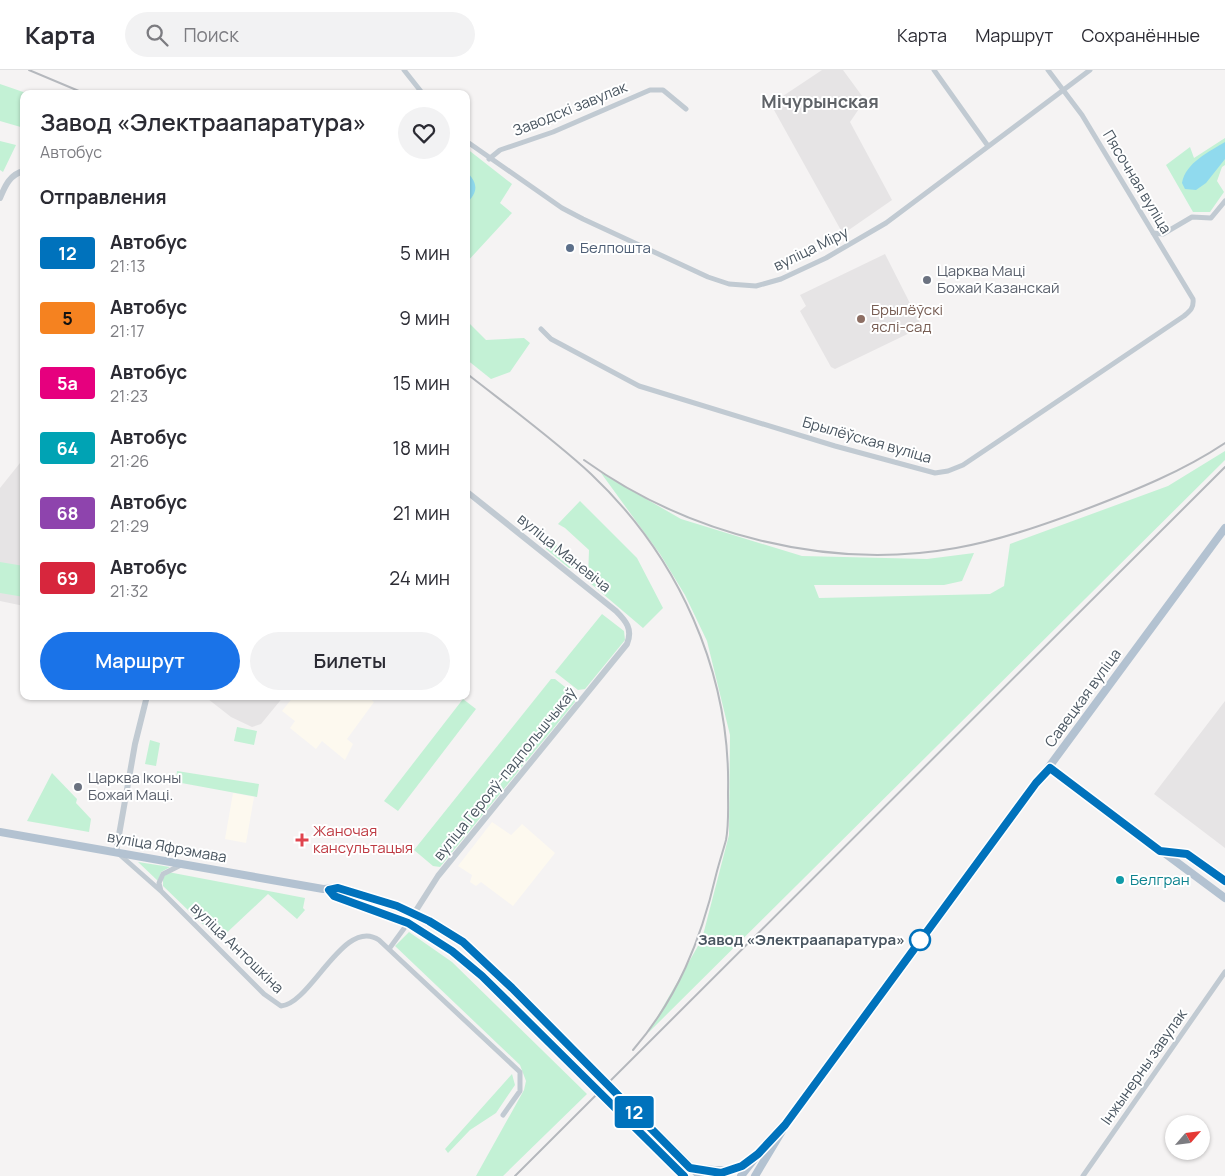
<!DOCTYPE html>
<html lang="ru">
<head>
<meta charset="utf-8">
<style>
  body { margin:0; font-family:Manrope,sans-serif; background:#f2f2f3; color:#2b2b33; height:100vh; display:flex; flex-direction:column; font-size:19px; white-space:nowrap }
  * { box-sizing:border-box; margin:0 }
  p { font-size:16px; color:#7c7c81 }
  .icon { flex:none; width:28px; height:28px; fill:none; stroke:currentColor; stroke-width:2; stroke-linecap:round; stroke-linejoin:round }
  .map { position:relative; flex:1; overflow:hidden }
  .drawer { position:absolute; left:20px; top:20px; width:450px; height:610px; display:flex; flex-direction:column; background:#fff; border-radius:10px; box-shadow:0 1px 4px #0004 }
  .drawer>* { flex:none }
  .badge { padding:0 10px; border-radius:4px; font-size:18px; line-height:32px }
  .needle { width:32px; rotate:62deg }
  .buttons { position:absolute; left:1165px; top:1045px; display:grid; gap:10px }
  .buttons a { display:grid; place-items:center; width:45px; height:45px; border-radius:50%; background:#fff; box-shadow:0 1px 4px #0004; font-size:25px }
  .map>.badge { position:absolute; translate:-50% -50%; box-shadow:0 0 0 2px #fff }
  h2 { padding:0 20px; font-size:19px; line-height:45px }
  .round { display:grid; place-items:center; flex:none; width:52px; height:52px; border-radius:26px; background:#f2f2f3 }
  .head { display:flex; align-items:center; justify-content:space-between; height:85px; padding:0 20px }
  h1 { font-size:24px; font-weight:600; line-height:38px }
  .primary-button { display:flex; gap:10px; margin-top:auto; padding:10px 20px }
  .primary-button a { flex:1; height:58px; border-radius:30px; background:#1a73e8; color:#fff; font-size:20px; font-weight:600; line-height:58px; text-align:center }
  .primary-button a+a { background:#f2f2f3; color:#2b2b33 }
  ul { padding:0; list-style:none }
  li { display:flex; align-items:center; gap:15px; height:65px; padding:0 20px }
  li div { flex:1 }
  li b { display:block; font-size:19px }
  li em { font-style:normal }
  li .badge { min-width:55px; font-weight:700; text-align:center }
  header { display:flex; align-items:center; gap:30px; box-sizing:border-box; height:70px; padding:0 25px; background:#fff; border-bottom:1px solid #e1e1e2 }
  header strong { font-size:24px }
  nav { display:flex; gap:28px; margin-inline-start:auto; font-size:18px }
  .search { width:350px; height:45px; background:#f2f2f3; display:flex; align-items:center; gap:12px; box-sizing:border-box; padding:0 18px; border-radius:28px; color:#7c7c81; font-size:19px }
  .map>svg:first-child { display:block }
</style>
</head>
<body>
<header>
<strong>Карта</strong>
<div class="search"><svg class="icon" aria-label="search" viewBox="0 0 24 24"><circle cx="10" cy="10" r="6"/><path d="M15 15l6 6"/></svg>Поиск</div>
<nav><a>Карта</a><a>Маршрут</a><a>Сохранённые</a></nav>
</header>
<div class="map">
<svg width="1225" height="1106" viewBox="0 0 1225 1106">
  <rect width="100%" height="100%" fill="#f5f3f3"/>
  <!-- commercial -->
  <path fill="#fdf9ef" d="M294,626h73l7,6 -27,37 6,5 -8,16 -23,-19 -6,8 -26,-21 5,-7 -13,-10z
    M233,723l21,4 -8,46 -21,-4z
    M492,752l19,13 11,-11 33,29 -42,53 -32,-24 -5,4 -6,-4 2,-7 -14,-9z"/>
  <!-- education -->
  <path fill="#e6e4e5" d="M822,0h21l22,30 -15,22 42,78 -49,34 -69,-124 13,-9 -4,-5z
    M885,184l37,73 -87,42 -4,-2 -31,-56 6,-5 -6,-11z
    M24,388v148l-24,-5v-113z
    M209,626h75l-23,28 -9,3 -21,-10 -23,-18z
    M1225,631v147l-71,-54z"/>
  <!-- green -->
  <path fill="#c3f1d5" d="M0,14l29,10h-5v34l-24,-7z
    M1225,68v27l-3,2 -5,14 7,11 -14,20h-17l-27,-47 24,-18 4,11z
    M0,71l16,4 -13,27 -3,-2z
    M466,78l46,36 -12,19 12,10 -46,50z
    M466,250l20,20 38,-2 6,5 -20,29 -19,7 -25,-20z
    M1225,381v9l-577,573 54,-94 27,-104 1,-100 -23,-94 -22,-46 -25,-41 -59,-81 80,46 121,37 125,3 47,-6 -12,28 -18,4h-130l5,13 171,-4 14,-8 6,-42 158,-58z
    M580,431l57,57 26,50 -20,20 -53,-45 -2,-5 1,-28 -24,-22 -7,-4z
    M551,471l26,20 -4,7h-4l-23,-19 1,-7z
    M0,492l24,4v31l-24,-4z
    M602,544l22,17 1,9 -40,49 -7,1 -23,-18z
    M551,609h4l19,15 1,8 -135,165 -7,-1 -19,-16z
    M463,629l13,10 -78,102 -14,-10z
    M237,657l20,4 -3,14 -20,-4z
    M150,670l10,3 -4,23 -11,-2z
    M177,701l82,13 -2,13 -81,-15z
    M52,703l25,26 -1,4 15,16 -2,13 -62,-11z
    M138,792l32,5 -9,5 -3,9z
    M168,802l137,26 -2,10 2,2 -8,9 -29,-25 -49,46 -56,-54v-8z
    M409,862l43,30 135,132 -84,82h-27l48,-86 2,-9 -6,-16 -125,-119z
    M512,1004l3,11 -19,28 -26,17 -22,23 -3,-4z"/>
  <!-- water -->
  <path fill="#90daee" d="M1225,72v17l-19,24 -10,7 -11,-1 -3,-6c3,-20 28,-32 43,-41z
    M466,101c13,13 12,21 0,33z"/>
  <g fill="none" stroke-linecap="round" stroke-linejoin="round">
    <!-- minor -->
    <path stroke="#c1cad2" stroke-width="5" d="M404,0l19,24
      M934,0l54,76
      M466,71l96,67 21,11 125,58 21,7 27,2 25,-7 45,-21 60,-35 204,-153
      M489,89l11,-9 53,-18 97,-42h13l23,19
      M1153,163l10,1 29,-17 19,1 14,-17
      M541,259l10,10 88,47 196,60 100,27 13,-2 15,-6 221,-149c6,-5 10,-8 9,-17l-111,-184 -34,-45
      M119,784l43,38 102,102 17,12c30,-2 63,-90 98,-66l141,132v19l-17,24
      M161,821l-2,-8 4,-9 18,-9
      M389,879l19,-26
      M1083,1106l142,-204"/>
    <!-- tertiary -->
    <path stroke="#c1cad2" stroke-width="6" d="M0,128c5,-12 10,-24 24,-27
      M116,782l19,-108 12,-48
      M408,853l30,-47 189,-232c6,-15 -1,-23 -11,-33l-150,-120"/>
    <!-- primary -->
    <path stroke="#b3c2d1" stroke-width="8" d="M1050,698l175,130
      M0,762l323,57 15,-1 59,18 32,15 34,21 37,34 200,200
      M329,820l5,6 74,27 44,28 30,25 202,200
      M690,1098c25,1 38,8 61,-8
      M741,1106l25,-32 19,-19 440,-597
      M755,1106l27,-45"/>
    <!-- rail -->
    <path stroke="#b5b8bd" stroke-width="2" d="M29,0l57,24
      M466,303c42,33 86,65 125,101 87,82 140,198 137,318 0,15 1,32 -2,48 -3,11 -7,23 -10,35 -15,65 -39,124 -83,175
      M584,390c104,75 245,111 372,88 45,-8 90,-24 133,-40 47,-18 94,-37 136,-65
      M515,1106l710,-709"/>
  </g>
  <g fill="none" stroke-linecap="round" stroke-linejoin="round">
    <!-- line casing -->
    <g stroke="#fff" stroke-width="11">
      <path id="line" d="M684,1106l-202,-200 -30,-25 -44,-28 -74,-27 -5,-6 9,-2 59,18 32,15 34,21 49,46 178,180 31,5 21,-7 16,-12 27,-29 251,-342 14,-15 110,83 27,3 38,27"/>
    </g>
    <!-- line -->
    <use href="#line" stroke="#0072bc" stroke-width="8"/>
  </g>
  <!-- markers -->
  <circle fill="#5c6f8a" stroke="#fff" stroke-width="2" cx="570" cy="178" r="5"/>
  <g fill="#6b7280" stroke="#fff" stroke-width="2">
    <circle cx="927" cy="210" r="5"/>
    <circle cx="78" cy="717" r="5"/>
  </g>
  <circle fill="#8d6e63" stroke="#fff" stroke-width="2" cx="861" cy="249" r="5"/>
  <path fill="#e0444e" stroke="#fff" stroke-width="2" d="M299.5 762.5h5v5h5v5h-5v5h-5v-5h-5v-5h5z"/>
  <circle fill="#0f9aa8" stroke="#fff" stroke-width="2" cx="1120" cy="810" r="5"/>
  <circle fill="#fff" stroke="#0072bc" stroke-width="2.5" cx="920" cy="870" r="10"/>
  <g text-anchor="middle" stroke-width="4" stroke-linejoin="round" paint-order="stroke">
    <!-- street labels -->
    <g font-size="15" fill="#4a5661" stroke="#fff">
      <text transform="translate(570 39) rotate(-22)" y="5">Заводскі завулак</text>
      <text transform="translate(1137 112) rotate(59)" y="5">Пясочная вуліца</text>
      <text transform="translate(811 179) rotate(-26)" y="5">вуліца Міру</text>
      <text transform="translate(867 370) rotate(16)" y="5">Брылёўская вуліца</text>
      <text transform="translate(564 483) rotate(39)" y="5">вуліца Маневіча</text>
      <text transform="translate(1083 628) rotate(-54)" y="5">Савецкая вуліца</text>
      <text transform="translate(505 704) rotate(-51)" y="5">вуліца Герояў-падпольшчыкаў</text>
      <text transform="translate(167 777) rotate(10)" y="5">вуліца Яфрэмава</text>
      <text transform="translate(237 878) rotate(44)" y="5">вуліца Антошкіна</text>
      <text transform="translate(1144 997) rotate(-55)" y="5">Інжынерны завулак</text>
    </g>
    <!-- service labels -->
    <g font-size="15" fill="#4e5e75" stroke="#fff" text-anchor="start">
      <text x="580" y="183">Белпошта</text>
    </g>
    <!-- worship labels -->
    <g font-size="15" fill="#5b616d" stroke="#fff" text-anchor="start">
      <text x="937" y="206">Царква Маці<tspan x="937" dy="17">Божай Казанскай</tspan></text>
      <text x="88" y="713">Царква Іконы<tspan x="88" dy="17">Божай Маці.</tspan></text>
    </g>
    <!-- education labels -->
    <g font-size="15" fill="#785e54" stroke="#fff" text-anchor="start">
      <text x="871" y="245">Брылёўскі<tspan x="871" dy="17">яслі-сад</tspan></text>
    </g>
    <!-- health labels -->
    <g font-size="15" fill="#be3a42" stroke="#fff" text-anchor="start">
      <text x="313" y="766">Жаночая<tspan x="313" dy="17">кансультацыя</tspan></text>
    </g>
    <!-- culture labels -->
    <g font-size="15" fill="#0d838f" stroke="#fff" text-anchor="start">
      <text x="1130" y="815">Белгран</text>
    </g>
    <!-- stop labels -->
    <g font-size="15" font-weight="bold" fill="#4a5661" stroke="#fff" text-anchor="end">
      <text x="905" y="875">Завод «Электраапаратура»</text>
    </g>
    <!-- quarter labels -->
    <g font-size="18" font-weight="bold" fill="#5f6368" stroke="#fff">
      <text x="820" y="38">Мічурынская</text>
    </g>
  </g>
</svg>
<div class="buttons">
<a><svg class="needle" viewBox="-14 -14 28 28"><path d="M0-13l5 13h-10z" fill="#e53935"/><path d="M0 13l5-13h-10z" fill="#7c7c81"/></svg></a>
</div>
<b class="badge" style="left:634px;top:1042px;background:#0072bc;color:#fff">12</b>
<section class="drawer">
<div class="head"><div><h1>Завод «Электраапаратура»</h1><p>Автобус</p></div><a class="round"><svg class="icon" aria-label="heart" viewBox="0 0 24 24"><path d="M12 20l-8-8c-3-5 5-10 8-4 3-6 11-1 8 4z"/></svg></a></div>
<h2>Отправления</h2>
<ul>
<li><span class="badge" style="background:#0072bc;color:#fff">12</span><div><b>Автобус</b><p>21:13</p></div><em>5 мин</em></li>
<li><span class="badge" style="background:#f58220;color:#111">5</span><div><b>Автобус</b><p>21:17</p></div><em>9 мин</em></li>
<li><span class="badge" style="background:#e6007e;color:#fff">5а</span><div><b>Автобус</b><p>21:23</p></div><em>15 мин</em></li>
<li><span class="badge" style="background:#00a3b4;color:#fff">64</span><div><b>Автобус</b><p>21:26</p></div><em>18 мин</em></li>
<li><span class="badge" style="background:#8e44ad;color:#fff">68</span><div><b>Автобус</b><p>21:29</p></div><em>21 мин</em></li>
<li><span class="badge" style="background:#d7263d;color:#fff">69</span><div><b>Автобус</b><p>21:32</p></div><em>24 мин</em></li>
</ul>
<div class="primary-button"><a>Маршрут</a><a>Билеты</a></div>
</section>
</div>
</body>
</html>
